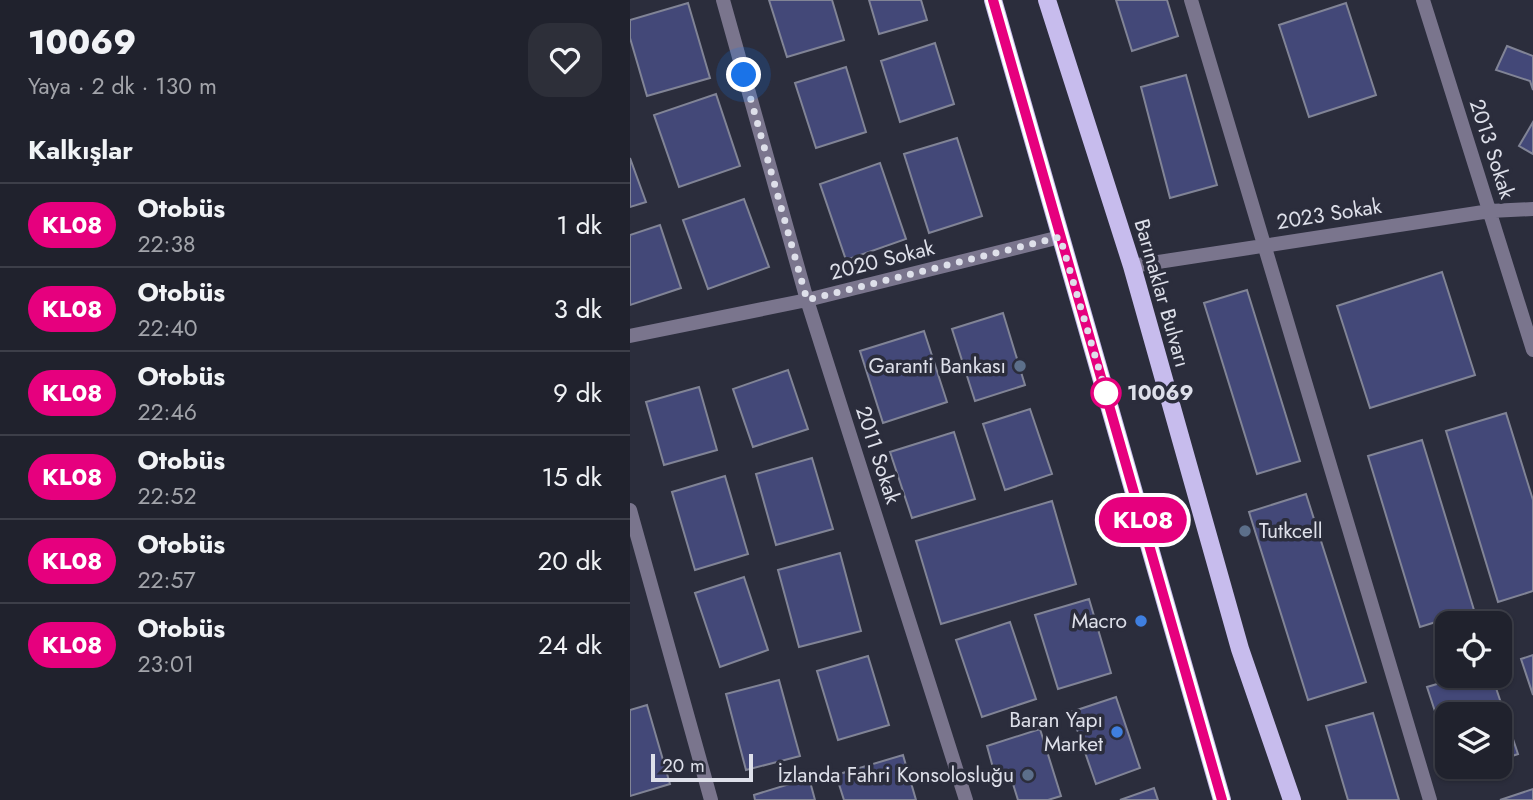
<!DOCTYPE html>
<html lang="tr">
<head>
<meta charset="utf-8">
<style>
  body { margin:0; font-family:Jost,sans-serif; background:#2d2f39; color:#f1f3f6; height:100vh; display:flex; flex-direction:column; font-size:26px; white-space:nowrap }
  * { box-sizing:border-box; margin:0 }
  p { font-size:23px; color:#a2a4aa }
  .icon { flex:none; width:38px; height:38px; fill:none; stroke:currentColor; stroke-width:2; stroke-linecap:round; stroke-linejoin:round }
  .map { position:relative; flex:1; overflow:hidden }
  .details { display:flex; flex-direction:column; background:#20222d; width:630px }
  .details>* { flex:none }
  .badge { padding:0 14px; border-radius:23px; font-size:24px; line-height:46px }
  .controls { position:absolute; left:805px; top:611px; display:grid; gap:14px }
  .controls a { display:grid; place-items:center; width:77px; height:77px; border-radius:14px; background:#20222d; box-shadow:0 2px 5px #0004,0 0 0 2px #3d3f49; font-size:35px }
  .scale { position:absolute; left:21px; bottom:18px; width:102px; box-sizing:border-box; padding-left:7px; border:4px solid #dee0ea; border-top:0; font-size:19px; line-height:24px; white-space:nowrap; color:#dee0ea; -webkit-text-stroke:5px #2b2d3c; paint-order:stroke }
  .you { position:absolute; width:35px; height:35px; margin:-18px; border:5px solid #fff; border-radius:50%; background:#1a73e8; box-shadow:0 0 0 10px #1a73e833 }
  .map>.badge { position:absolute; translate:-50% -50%; box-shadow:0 0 0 4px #fff }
  h2 { padding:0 28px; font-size:26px; line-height:63px }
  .round { display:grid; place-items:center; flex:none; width:74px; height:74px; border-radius:21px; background:#2d2f39 }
  .head { display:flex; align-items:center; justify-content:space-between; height:119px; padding:0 28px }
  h1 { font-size:33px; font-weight:800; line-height:52px }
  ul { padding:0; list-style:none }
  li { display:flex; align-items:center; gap:21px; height:84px; padding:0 28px; border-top:2px solid #3d3f49 }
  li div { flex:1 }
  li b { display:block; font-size:26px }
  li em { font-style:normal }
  li .badge { min-width:77px; font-weight:700; text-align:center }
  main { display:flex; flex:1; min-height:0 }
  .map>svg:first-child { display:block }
</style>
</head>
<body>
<main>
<section class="details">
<div class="head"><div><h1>10069</h1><p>Yaya · 2 dk · 130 m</p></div><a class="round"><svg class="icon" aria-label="heart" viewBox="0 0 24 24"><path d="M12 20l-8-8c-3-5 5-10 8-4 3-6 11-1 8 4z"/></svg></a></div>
<h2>Kalkışlar</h2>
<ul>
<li><span class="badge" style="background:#e6007e;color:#fff">KL08</span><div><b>Otobüs</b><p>22:38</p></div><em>1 dk</em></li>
<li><span class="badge" style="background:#e6007e;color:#fff">KL08</span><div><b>Otobüs</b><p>22:40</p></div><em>3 dk</em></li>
<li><span class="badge" style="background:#e6007e;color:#fff">KL08</span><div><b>Otobüs</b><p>22:46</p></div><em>9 dk</em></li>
<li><span class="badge" style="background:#e6007e;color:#fff">KL08</span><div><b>Otobüs</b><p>22:52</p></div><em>15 dk</em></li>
<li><span class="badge" style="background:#e6007e;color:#fff">KL08</span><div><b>Otobüs</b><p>22:57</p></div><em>20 dk</em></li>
<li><span class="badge" style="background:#e6007e;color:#fff">KL08</span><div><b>Otobüs</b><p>23:01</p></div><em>24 dk</em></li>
</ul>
</section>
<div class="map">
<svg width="903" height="800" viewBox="0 0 903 800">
  <rect width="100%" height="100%" fill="#2b2d3c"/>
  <!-- building -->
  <path fill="#434878" stroke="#818496" stroke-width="2" d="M139,0h63l12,40 -57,17z
    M239,0h52l6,20 -48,14z
    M486,0h51l11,36 -46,15z
    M58,3l22,75 -63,18 -17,-58v-18z
    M716,3l30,92 -67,22 -30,-92z
    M305,43l19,61 -54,18 -19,-61z
    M877,46l26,10v34l-3,-9 -34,-11z
    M216,67l20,65 -50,16 -21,-65z
    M556,75l31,110 -47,13 -29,-111z
    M86,94l24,72 -61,21 -25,-72z
    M903,122v32l-14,-8z
    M327,138l25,78 -53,17 -25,-79z
    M0,158l16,44 -16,5z
    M250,163l26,76 -60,21 -26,-76z
    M114,199l25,68 -61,22 -25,-69z
    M30,225l21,63 -51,17v-70z
    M812,272l33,103 -105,33 -33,-102z
    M617,290l53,171 -43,13 -53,-171z
    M373,313l22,72 -50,16 -23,-72z
    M294,331l23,71 -64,21 -23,-72z
    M158,370l20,59 -55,18 -20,-58z
    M69,387l18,63 -53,15 -18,-63z
    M400,409l22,65 -47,16 -22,-66z
    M876,413l27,87v91l-35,11 -52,-171z
    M324,432l21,67 -63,19 -22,-66z
    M792,440l52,170 -54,17 -52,-171z
    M182,458l21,71 -57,16 -20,-71z
    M95,476l23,78 -53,16 -23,-78z
    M676,494l60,188 -58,18 -59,-188z
    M422,501l24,83 -135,40 -25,-83z
    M210,553l21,78 -62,16 -21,-77z
    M114,577l24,73 -48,17 -25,-74z
    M459,599l22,74 -53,16 -23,-74z
    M380,622l26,77 -54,18 -26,-77z
    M903,655v40l-12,-36z
    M238,656l21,69 -51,15 -21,-69z
    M834,676h28l26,78 -18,6v-46h-53v34l-20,-61z
    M149,680l21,76 -54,14 -20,-76z
    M486,697l24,71 -44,16 -25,-72z
    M17,705l23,79 -40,12v-86z
    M743,713l26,87h-51l-22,-74z
    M410,729l21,67 -13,4h-30l-9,-29 -14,4 -8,-29z
    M273,755l13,45h-72l-8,-25z
    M179,778l6,22h-60l-1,-5z
    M524,788l4,12h-38z
    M903,789v11h-33z"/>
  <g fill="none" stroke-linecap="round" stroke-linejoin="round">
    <!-- street -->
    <path stroke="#7a758d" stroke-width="14" d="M93,0l84,300 159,500
      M561,0l239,800
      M793,0l110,350
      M502,266l358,-55 43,-2
      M0,336l177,-36 253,-63
      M0,510l81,290"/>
    <!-- primary -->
    <path stroke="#c7bced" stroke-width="18" d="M363,0l229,800
      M417,0l85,266 108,383 52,151"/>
  </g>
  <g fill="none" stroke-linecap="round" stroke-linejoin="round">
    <!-- line casing -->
    <g stroke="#fff" stroke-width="16">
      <path id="line" d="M363,0l229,800"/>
    </g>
    <!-- line -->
    <use href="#line" stroke="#e6007e" stroke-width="10"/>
    <!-- walk -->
    <path stroke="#dee0ea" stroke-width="7" stroke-dasharray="0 12.6" d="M114,75l63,225 253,-63 46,156"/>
  </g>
  <!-- markers -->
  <g fill="#5c6f8a" stroke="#2b2d3c" stroke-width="2.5">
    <circle cx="390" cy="366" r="7"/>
    <circle cx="615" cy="531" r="7"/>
    <circle cx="398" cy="775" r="7"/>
  </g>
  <circle fill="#fff" stroke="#e6007e" stroke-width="3.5" cx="476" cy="393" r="14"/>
  <g fill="#3f7fe0" stroke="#2b2d3c" stroke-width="2.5">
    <circle cx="511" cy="621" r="7"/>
    <circle cx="487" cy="732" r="7"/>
  </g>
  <g text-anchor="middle" stroke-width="7" stroke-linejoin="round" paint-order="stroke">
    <!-- street labels -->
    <g font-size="21" fill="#dee0ea" stroke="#2b2d3c">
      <text transform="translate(862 149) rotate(72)" y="7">2013 Sokak</text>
      <text transform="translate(699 214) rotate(-9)" y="7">2023 Sokak</text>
      <text transform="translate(252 260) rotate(-14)" y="7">2020 Sokak</text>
      <text transform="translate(532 293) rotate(74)" y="7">Barınaklar Bulvarı</text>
      <text transform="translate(248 455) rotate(72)" y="7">2011 Sokak</text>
    </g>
    <!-- poi labels -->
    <g font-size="21" fill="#dee0ea" stroke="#2b2d3c" text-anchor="end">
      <text x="376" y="373">Garanti Bankası</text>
      <text x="629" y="538" text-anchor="start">Tutkcell</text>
      <text x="497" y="628">Macro</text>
      <text x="473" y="727">Baran Yapı<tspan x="473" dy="24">Market</tspan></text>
      <text x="384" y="782">İzlanda Fahri Konsolosluğu</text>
    </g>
    <!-- stop labels -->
    <g font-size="21" font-weight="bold" fill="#dee0ea" stroke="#2b2d3c" text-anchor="start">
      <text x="497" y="400">10069</text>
    </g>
  </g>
</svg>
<div class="controls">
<a><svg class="icon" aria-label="locate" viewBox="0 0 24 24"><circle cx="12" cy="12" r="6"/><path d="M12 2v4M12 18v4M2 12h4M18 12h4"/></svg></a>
<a><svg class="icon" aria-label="layers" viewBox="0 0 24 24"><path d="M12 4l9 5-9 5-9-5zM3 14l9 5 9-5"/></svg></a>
</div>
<div class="scale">20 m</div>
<div class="you" style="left:114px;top:75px"></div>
<b class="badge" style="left:513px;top:520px;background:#e6007e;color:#fff">KL08</b>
</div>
</main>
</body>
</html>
